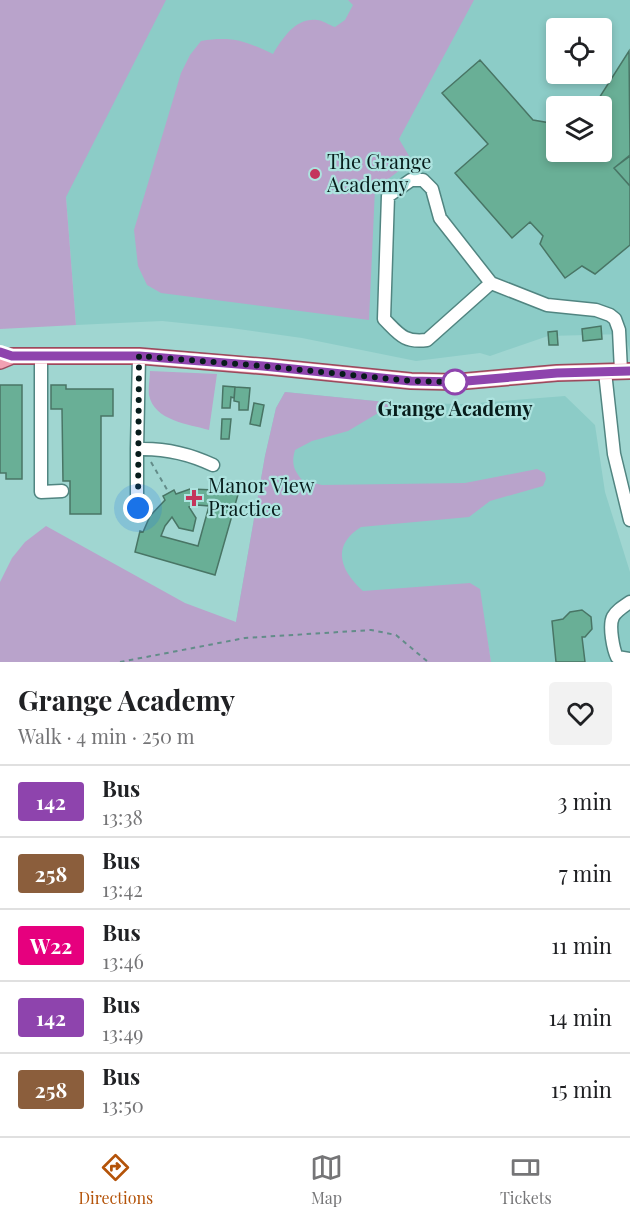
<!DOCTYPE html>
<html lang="en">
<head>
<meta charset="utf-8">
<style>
  body { margin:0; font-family:"Playfair Display",serif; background:#f2f2f2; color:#202124; height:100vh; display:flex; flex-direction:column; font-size:22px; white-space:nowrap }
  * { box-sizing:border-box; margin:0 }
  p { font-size:20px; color:#757577 }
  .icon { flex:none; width:33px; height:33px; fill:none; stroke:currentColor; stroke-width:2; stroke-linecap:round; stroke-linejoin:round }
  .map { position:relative; height:662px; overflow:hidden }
  .side { display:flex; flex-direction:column; background:#fff; flex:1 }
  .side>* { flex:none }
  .badge { padding:0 12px; border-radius:4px; font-size:21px; line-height:39px }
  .fabs { position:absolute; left:546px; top:18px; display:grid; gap:12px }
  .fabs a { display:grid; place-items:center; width:66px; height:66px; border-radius:6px; background:#fff; box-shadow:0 3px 9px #0003; font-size:30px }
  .you { position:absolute; width:30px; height:30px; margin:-15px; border:4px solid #fff; border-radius:50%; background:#1a73e8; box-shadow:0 0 0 9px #1a73e833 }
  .map>.badge { position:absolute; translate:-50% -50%; box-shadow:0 0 0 3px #fff }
  .round { display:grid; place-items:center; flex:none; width:63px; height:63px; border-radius:6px; background:#f2f2f2 }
  .head { display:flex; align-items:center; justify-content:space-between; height:102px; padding:0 18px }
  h1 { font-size:28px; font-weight:700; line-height:45px }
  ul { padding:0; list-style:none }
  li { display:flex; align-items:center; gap:18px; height:72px; padding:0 18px; border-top:2px solid #e0e0e0 }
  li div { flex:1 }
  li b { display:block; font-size:22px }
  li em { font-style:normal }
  li .badge { min-width:66px; font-weight:700; text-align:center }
  .dock { display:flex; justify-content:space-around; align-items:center; height:84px; border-top:2px solid #e0e0e0; background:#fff; font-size:16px; color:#757577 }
  .dock a { display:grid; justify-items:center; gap:3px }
  .dock .current { color:#b45309 }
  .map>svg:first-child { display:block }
</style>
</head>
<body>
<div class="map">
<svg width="630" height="662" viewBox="0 0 630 662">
  <rect width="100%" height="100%" fill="#a0d6d1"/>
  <!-- built -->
  <path fill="#8cccc7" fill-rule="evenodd" d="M0,0h630v352l-5,-18 -77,2 -58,20 -10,-3 -64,8 -114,-23 -71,-10 -69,-7 -86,4 -10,-128zM556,28h46v46h-46zM556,106h46v46h-46z
    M285,392l110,11 71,1 99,-8 30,29 10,67 25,80v90h-139l-10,-59 -245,19 29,-166 11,-48z"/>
  <!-- green -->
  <path fill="#b9a3cb" d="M0,0h166l-100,197 10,128 -76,4z
    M348,0h126l-75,139 13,22 -37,28 -6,131 -208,-27 -14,-8 -9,-19 -4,-36 47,-157 9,-18 11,-14c32,-5 44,0 72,13 10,-16 22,-36 44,-34 5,0 12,5 18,7l10,-7 8,-15z
    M150,371l67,3 -8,56c-20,-6 -55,-9 -60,-35 -1,-7 1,-17 1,-24z
    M285,392l110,11 -47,28 -36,10 -17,9c-4,14 -1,20 7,30l20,5 143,-2 72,-14 8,4 1,6 -3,7 -53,15 -21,16 -108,10c-30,19 -21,43 2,64l107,-8 10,6 11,73h-491v-80l12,-24 13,-16 21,-16 139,77 51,19 29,-166 11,-48z"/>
  <!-- building -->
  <path fill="#69af96" stroke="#497565" stroke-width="1.5" fill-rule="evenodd" d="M629,51l1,104 -16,13 16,18v59l-35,29 -13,-8 -17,12 -25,-34 3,-8 -13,-14 -18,16 -57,-65 33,-29 -46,-51 38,-33 53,60 23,4v28h46v-46h-8z
    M630,156v30l-16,-18z
    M601,326l1,13 -19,2 -1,-12z
    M557,331l1,14h-9l-1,-13z
    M0,385h22v94h-16v-6h-6z
    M51,385h15v4h47v27h-12v98h-31v-33h-7l-1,-72h-11z
    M223,386l12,1 -1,11 -3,-1 -1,11h-8z
    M235,387l15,1 -2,22h-9v-8l-5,-1z
    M254,403l10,2 -4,21 -10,-2z
    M222,419h9l-2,20h-8z
    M216,486l23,5 -24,84 -80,-23 5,-21 3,1 7,-16 15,-16 -2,-4 11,-6 2,4 14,-5 25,1zM197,505l12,1 -11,40 -37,-10 4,-10 7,-9 7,11 14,3 3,-13 -7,-11z
    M582,610l9,7 1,12 -7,8h-3l3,25h-29l-4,-41 11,-2 7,-7z"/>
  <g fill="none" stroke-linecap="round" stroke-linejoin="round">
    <!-- minor casing -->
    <g stroke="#518581" stroke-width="15">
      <path id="minor" d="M491,283l-64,57c-23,3 -28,-6 -43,-21l4,-123 23,-16h12l9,9 8,29 51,65 56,22 49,5 14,5 5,4 4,11 2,41
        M41,356v136l21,-1
        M139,356l-2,93c26,-1 53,5 76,16
        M605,372l9,82 16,66
        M137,449v50l3,15
        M630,602c-18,12 -21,15 -18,36 1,7 2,13 5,19l13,2"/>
    </g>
    <!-- major casing -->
    <g stroke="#9a4a5d" stroke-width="18">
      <path id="major" d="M0,361l12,-5h127l133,11 139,14 44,1 102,-9 73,-2"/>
    </g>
    <!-- path -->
    <path stroke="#638c89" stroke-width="2" stroke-dasharray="4.5 4.5" stroke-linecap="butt" d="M151,462l18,31
      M120,662l125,-24 126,-8 25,5 32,27"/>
    <!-- minor -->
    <use href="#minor" stroke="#fff" stroke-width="12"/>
    <!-- major -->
    <use href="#major" stroke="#f2a1b3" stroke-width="15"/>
  </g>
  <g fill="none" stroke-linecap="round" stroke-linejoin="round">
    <!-- line casing -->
    <g stroke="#fff" stroke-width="14">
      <path id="line" d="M0,352l12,4h127l124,10 148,15 44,1 102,-9 73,-2"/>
    </g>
    <!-- line -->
    <use href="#line" stroke="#8e44ad" stroke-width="9"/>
    <!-- walk -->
    <path stroke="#071c1b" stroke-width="6" stroke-dasharray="0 10.8" d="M138,508l1,-152 124,10 148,15 44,1"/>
  </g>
  <!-- markers -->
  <g fill="#c4355c" stroke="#ade3df" stroke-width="2">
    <circle cx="315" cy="174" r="6"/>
    <path d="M191 489h6v6h6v6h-6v6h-6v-6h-6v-6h6z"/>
  </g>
  <circle fill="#fff" stroke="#8e44ad" stroke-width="3" cx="455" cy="382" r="12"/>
  <g text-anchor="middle" stroke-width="4.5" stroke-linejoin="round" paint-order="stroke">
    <!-- poi labels -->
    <g font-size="20" fill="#071c1b" stroke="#ade3df" text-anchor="start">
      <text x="327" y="169">The Grange<tspan x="327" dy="23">Academy</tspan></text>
      <text x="208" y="493">Manor View<tspan x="208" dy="23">Practice</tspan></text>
    </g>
    <!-- stop labels -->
    <g font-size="20" font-weight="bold" fill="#071c1b" stroke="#ade3df">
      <text x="455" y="416">Grange Academy</text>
    </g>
  </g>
</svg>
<div class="fabs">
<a><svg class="icon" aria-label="locate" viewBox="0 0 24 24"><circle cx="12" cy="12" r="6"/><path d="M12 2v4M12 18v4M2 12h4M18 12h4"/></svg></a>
<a><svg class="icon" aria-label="layers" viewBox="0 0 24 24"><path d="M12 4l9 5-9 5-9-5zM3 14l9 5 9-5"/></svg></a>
</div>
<div class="you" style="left:138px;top:508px"></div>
</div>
<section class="side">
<div class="head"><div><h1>Grange Academy</h1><p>Walk · 4 min · 250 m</p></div><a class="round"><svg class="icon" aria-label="heart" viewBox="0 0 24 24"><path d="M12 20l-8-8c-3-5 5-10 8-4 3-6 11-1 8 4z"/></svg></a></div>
<ul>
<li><span class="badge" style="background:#8e44ad;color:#fff">142</span><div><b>Bus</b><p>13:38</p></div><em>3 min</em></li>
<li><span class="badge" style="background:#8b5e3c;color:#fff">258</span><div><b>Bus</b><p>13:42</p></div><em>7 min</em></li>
<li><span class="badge" style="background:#e6007e;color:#fff">W22</span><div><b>Bus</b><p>13:46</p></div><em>11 min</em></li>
<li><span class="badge" style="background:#8e44ad;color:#fff">142</span><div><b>Bus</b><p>13:49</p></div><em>14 min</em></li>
<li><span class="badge" style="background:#8b5e3c;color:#fff">258</span><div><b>Bus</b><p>13:50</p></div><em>15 min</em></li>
</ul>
</section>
<nav class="dock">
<a class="current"><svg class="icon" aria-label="directions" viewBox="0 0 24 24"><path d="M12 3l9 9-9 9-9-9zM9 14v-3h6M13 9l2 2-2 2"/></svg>Directions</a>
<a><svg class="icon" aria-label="map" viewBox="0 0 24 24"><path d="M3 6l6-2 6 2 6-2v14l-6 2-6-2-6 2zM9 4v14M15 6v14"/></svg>Map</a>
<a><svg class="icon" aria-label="tickets" viewBox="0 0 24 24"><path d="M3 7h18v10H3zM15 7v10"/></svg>Tickets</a>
</nav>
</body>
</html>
